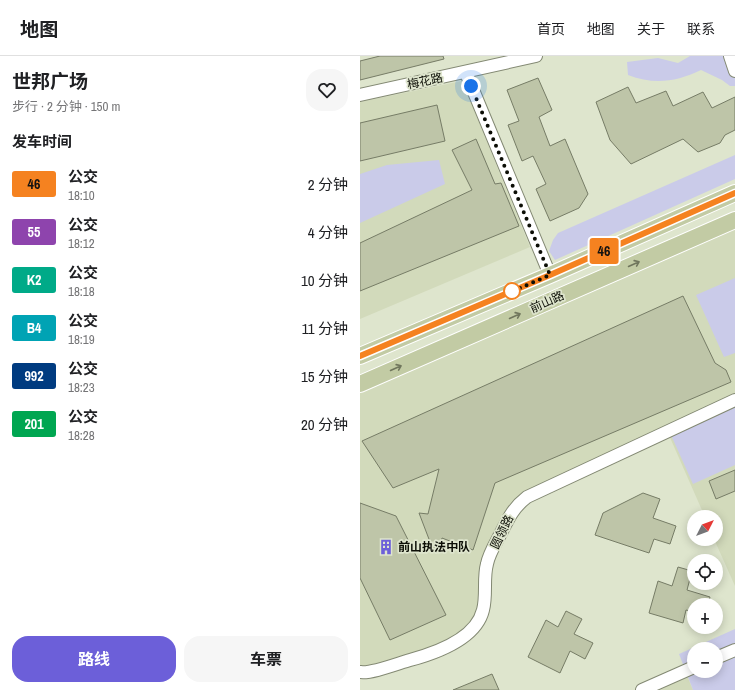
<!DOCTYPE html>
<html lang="zh">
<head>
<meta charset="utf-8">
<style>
  body { margin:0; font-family:"Archivo Narrow","Noto Sans SC",sans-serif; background:#f6f6f6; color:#202124; height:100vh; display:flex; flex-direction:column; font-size:15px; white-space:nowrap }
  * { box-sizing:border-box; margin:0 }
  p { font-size:13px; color:#757577 }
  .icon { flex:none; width:22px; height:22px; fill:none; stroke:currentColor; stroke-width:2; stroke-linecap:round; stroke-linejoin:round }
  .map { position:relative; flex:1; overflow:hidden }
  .sheet { display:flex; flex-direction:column; background:#fff; width:360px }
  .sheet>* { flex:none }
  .badge { padding:0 8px; border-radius:3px; font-size:14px; line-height:26px }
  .needle { width:26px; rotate:48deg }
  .tools { position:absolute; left:327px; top:454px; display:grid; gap:8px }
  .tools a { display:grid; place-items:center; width:36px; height:36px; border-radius:50%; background:#fff; box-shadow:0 2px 10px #0003; font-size:20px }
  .you { position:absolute; width:20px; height:20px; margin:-10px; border:3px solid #fff; border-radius:50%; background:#1a73e8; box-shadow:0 0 0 6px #1a73e833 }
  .map>.badge { position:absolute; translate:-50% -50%; box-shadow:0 0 0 2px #fff }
  h2 { padding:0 12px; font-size:15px; line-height:36px }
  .round { display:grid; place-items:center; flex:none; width:42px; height:42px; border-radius:16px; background:#f6f6f6 }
  .headline { display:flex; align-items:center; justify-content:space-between; height:68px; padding:0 12px }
  h1 { font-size:19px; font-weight:700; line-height:30px }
  .cta { display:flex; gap:8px; margin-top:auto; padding:8px 12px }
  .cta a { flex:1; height:46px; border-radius:16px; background:#6c5fd9; color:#fff; font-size:16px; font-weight:700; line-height:46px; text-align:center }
  .cta a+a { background:#f6f6f6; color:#202124 }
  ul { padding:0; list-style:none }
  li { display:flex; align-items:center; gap:12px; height:48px; padding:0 12px }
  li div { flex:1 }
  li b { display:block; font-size:15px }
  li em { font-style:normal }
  li .badge { min-width:44px; font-weight:700; text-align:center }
  header { display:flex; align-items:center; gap:24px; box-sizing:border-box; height:56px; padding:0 20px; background:#fff; border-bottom:1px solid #e0e0e0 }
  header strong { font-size:19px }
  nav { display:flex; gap:22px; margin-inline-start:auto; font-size:14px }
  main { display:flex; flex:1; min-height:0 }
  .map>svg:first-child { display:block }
</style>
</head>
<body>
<header>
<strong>地图</strong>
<nav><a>首页</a><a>地图</a><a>关于</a><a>联系</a></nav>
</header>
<main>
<section class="sheet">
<div class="headline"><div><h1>世邦广场</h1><p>步行 · 2 分钟 · 150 m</p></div><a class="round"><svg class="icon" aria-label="heart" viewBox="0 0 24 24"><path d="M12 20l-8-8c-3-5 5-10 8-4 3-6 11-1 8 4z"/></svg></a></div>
<h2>发车时间</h2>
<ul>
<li><span class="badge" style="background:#f58220;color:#111">46</span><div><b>公交</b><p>18:10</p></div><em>2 分钟</em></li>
<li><span class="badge" style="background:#8e44ad;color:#fff">55</span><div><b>公交</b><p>18:12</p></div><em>4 分钟</em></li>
<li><span class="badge" style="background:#0a8;color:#fff">K2</span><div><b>公交</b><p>18:18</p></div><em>10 分钟</em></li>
<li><span class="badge" style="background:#00a3b4;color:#fff">B4</span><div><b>公交</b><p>18:19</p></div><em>11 分钟</em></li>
<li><span class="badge" style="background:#003b80;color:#fff">992</span><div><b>公交</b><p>18:23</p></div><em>15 分钟</em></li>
<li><span class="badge" style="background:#00a651;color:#fff">201</span><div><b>公交</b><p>18:28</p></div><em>20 分钟</em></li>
</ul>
<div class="cta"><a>路线</a><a>车票</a></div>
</section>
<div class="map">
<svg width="375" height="634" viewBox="0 0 375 634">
  <rect width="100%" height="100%" fill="#dee5cd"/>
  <!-- built -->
  <path fill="#d2dabb" d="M102,25l68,166 -170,72v-217z
    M375,164v366l-21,-47h2v-22h-11l-37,-84 -141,64 -40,67 -4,47 -33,33 -90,27v-287z
    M325,615l8,19h-52z"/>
  <!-- green -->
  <path fill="#cacbe9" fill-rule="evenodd" d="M330,0h35l10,19v11h-5l-8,-6 -21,-10c-25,12 -47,15 -73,5l-1,-13 31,-4 20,5z
    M375,99v24l-180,81 -6,-9 4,-11 5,-7z
    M79,104l6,24 -85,39v-49l27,-9z
    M375,222v75l-11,4 -28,-62z
    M375,350v59l-42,19 -22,-49z
    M375,573v61h-42l-14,-36zM334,593h22v22h-22z"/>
  <!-- building -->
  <path fill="#bec5a8" stroke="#767c66" d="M20,0h63l1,3 -84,21v-19z
    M178,22l14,32 -13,7 11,29 15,-7 23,55 -9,14 -29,13 -14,-32 10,-5 -13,-28 -11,5 -14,-36 11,-4 -12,-31z
    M268,31l8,16 30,-12 7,15 30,-14 9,16 23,-11v33l-10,5 -5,8 -22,9 -15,-13 -52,25 -21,-24 -14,-38z
    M77,49l8,36 -85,20v-38z
    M116,83l19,45 6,-1 18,43 -159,65v-48l112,-53 -20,-40z
    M323,240l32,67 11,7 5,12 -236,101 -22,67 -31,-12 -2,9h-8l-13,-34 9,1 11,-45 -46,19 -31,-47z
    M375,414v21l-19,8 -7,-18z
    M283,437l17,6 -7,19 23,8 -6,18 -16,-5 -5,14 -54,-18 8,-22z
    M0,447l36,13 50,99 -56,25 -30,-62z
    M318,511l14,4 -5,19 23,7 -2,8h-14v7l-8,-2 -3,13 -34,-10 9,-32 14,5z
    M206,555l16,8 -8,15 19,9 -8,16 -15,-8 -10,22 -32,-16 18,-37 12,7z
    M132,618l7,16h-46z"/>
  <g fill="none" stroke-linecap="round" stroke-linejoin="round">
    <!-- minor casing -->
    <g stroke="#838973" stroke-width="14">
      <path id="minor" d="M370,0l5,15
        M106,17l84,202
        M0,39l176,-39
        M356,602l19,-8
        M0,616c11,2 39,-9 50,-12 26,-7 66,-21 73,-50 4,-15 0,-32 4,-46 2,-11 10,-23 15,-33 7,-14 12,-24 25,-34l208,-97
        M282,634l52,-23"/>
    </g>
    <!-- major casing -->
    <g stroke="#fff" stroke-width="18">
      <path id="major" d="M0,300l190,-81 185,-82
        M0,328l375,-164"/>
    </g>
    <!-- minor -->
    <use href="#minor" stroke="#fff" stroke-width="12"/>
    <!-- major -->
    <use href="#major" stroke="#c2cba4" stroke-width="16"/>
  </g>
  <!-- one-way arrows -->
  <defs><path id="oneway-shaft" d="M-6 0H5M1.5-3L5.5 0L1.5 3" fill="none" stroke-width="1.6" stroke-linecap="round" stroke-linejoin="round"/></defs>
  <g stroke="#70765d">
    <use href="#oneway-shaft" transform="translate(274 208) rotate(-24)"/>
    <use href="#oneway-shaft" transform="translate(155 260) rotate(-24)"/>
    <use href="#oneway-shaft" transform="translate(36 312) rotate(-24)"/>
  </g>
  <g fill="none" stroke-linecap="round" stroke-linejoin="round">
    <!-- line casing -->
    <g stroke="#fff" stroke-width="9">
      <path id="line" d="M0,300l190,-81 185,-82"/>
    </g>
    <!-- line -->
    <use href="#line" stroke="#f58220" stroke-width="6"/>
    <!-- walk -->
    <path stroke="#0c0e06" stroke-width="4" stroke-dasharray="0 7.2" d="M111,30l79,189 -44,19 6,-3"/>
  </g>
  <!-- icons -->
  <defs>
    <g id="building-bare" transform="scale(1.2)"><path d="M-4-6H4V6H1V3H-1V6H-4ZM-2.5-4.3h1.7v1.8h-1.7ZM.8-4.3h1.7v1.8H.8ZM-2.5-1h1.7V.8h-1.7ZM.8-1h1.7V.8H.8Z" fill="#6c5fd9" stroke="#dee5cd" stroke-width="2.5" paint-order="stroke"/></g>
  </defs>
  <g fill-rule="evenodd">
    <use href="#building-bare" x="26" y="491"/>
  </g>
  <!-- markers -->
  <circle fill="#fff" stroke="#f58220" stroke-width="2" cx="152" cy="235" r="8"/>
  <g text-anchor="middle" stroke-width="3.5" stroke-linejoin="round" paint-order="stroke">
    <!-- street labels -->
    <g font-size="12" fill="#0c0e06" stroke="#dee5cd">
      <text transform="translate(65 25) rotate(-12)" y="4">梅花路</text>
      <text transform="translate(187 246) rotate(-24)" y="4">前山路</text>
      <text transform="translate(142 476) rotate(-64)" y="4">圆领路</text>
    </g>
    <!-- poi labels -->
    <g font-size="12" font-weight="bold" fill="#0c0e06" stroke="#dee5cd" text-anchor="start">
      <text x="38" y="495">前山执法中队</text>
    </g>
  </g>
</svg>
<div class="tools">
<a><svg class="needle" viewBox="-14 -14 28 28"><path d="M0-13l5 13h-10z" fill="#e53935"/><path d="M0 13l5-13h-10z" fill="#757577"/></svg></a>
<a><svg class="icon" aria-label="locate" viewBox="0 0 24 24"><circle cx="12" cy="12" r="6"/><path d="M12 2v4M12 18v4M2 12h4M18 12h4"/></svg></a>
<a>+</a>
<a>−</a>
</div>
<div class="you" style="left:111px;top:30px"></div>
<b class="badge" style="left:244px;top:195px;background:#f58220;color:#111">46</b>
</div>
</main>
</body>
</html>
